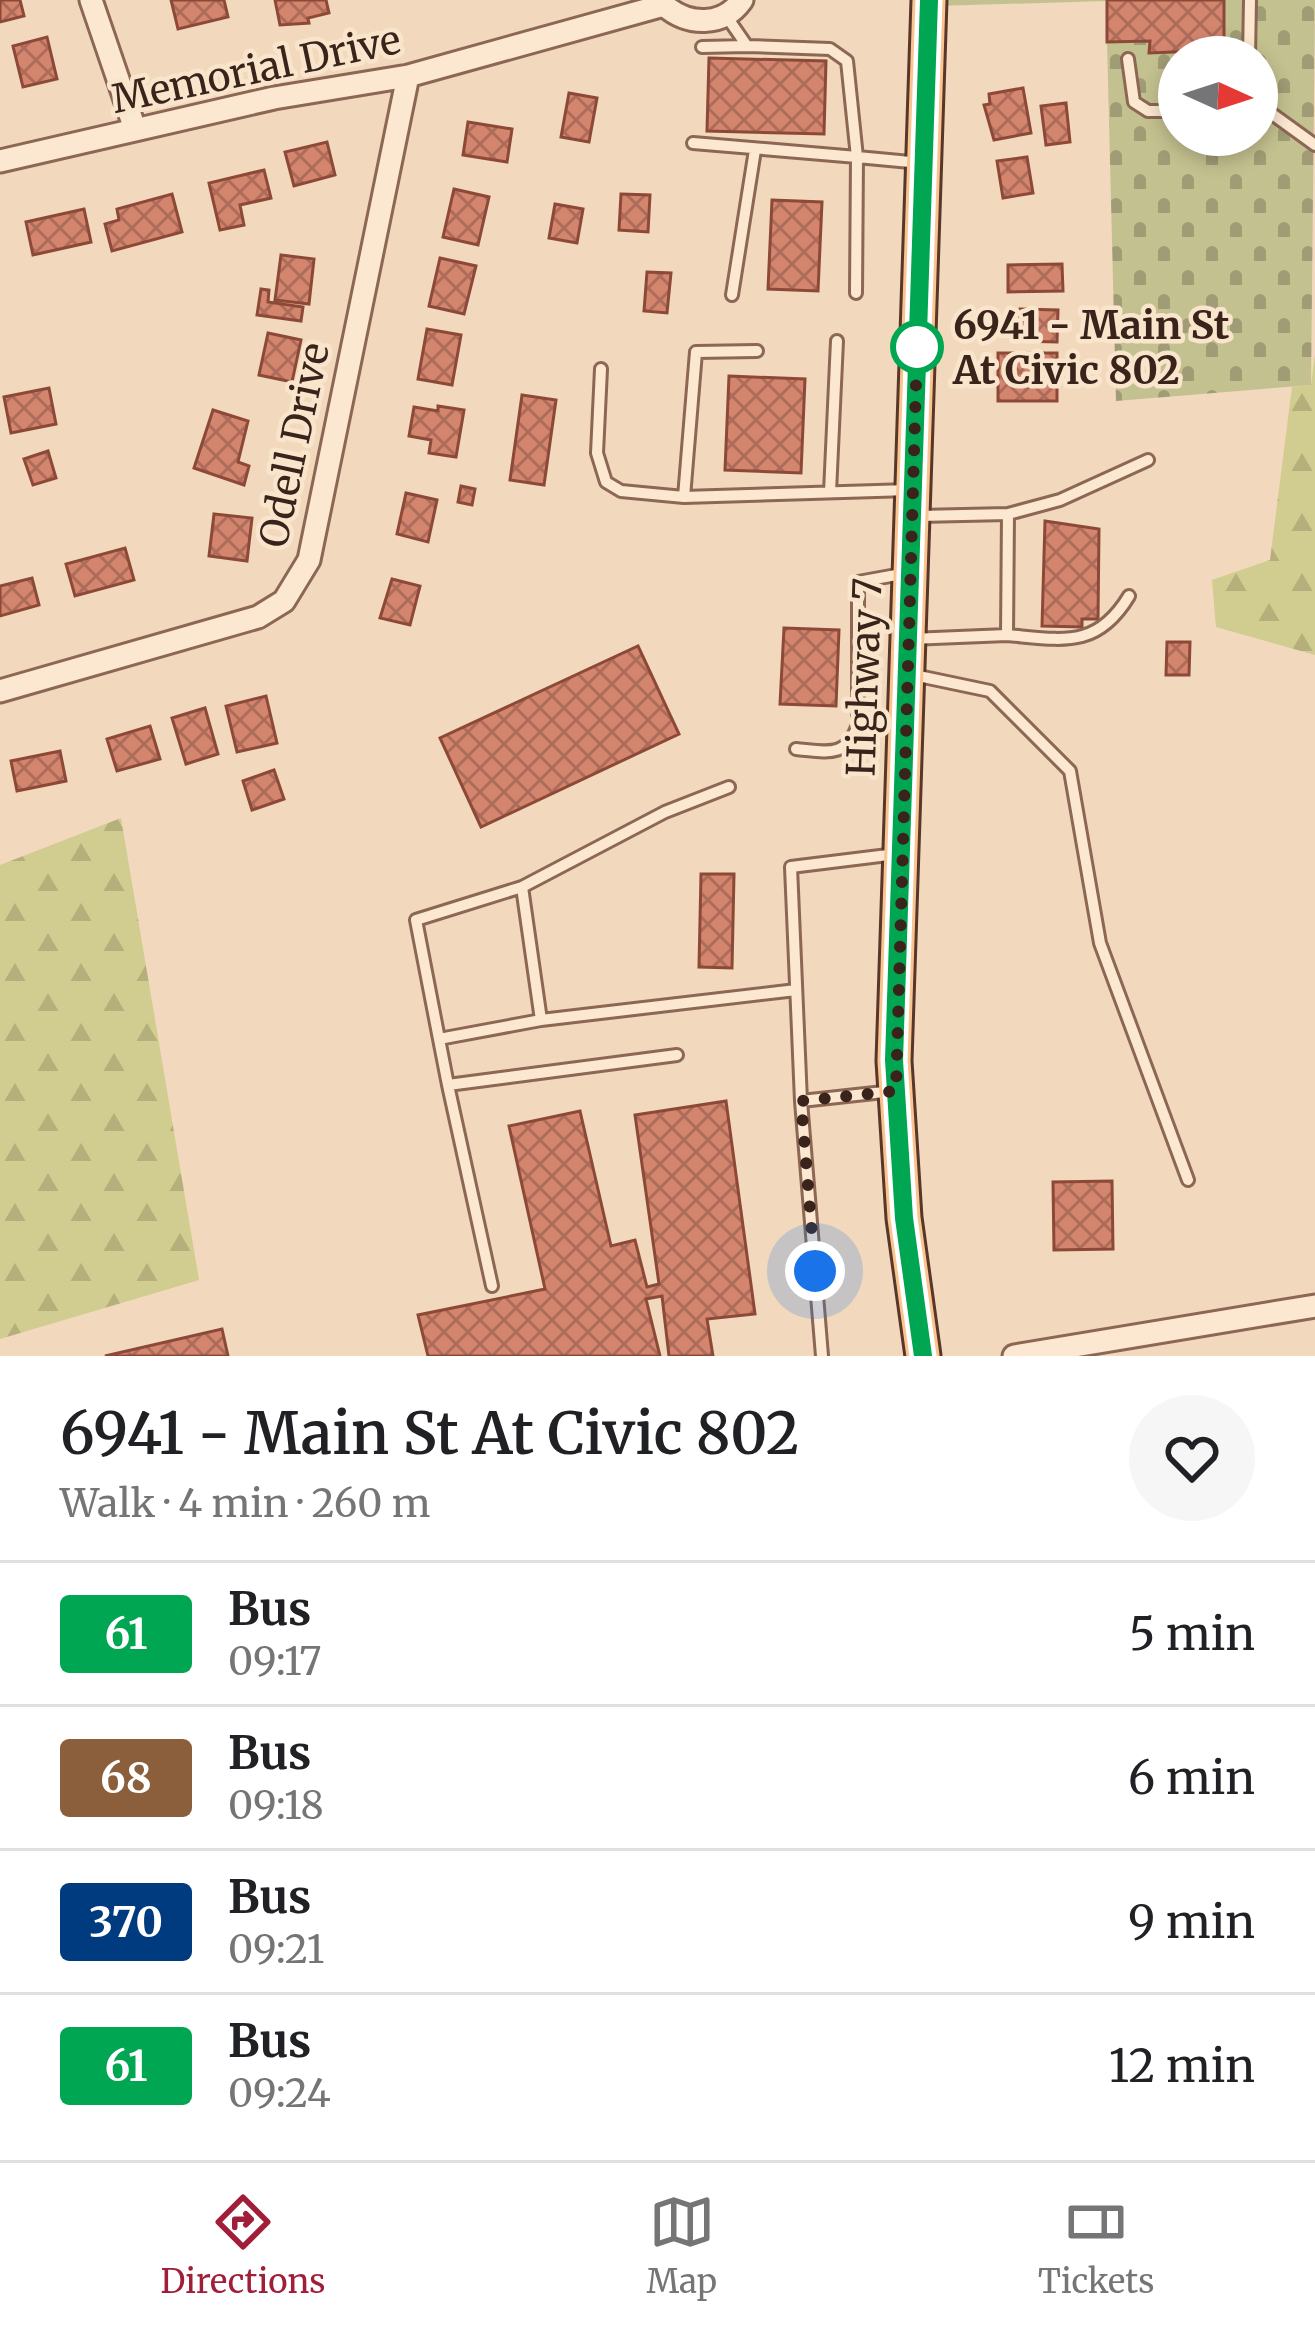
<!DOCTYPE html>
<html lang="en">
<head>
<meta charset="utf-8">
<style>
  body { margin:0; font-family:Merriweather,serif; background:#f6f6f6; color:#202124; height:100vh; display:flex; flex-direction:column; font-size:45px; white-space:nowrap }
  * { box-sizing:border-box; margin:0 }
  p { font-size:39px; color:#757577 }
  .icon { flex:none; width:66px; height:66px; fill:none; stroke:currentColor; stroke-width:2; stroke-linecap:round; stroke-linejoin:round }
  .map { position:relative; height:1356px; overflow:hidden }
  .side { display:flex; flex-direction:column; background:#fff; flex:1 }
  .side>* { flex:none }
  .badge { padding:0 24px; border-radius:9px; font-size:42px; line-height:78px }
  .needle { width:78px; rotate:93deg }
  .fabs { position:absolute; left:1158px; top:36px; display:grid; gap:24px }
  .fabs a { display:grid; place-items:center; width:120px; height:120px; border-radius:50%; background:#fff; box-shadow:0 6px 18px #0003; font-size:60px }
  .you { position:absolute; width:60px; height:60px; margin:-30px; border:9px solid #fff; border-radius:50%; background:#1a73e8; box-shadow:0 0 0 18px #1a73e833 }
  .map>.badge { position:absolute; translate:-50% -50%; box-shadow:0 0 0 6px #fff }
  .round { display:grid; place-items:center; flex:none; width:126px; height:126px; border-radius:63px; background:#f6f6f6 }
  .overview { display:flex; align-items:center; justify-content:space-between; height:204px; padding:0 60px }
  h1 { font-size:57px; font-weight:600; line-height:90px }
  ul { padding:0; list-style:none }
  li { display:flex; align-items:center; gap:36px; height:144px; padding:0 60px; border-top:3px solid #e0e0e0 }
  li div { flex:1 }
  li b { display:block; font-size:45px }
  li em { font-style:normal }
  li .badge { min-width:132px; font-weight:700; text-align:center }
  .tab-bar { display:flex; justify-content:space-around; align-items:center; height:168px; border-top:3px solid #e0e0e0; background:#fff; font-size:33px; color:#757577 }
  .tab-bar a { display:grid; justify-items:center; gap:6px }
  .tab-bar .current { color:#a01e37 }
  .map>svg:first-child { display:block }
</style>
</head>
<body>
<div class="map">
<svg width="1315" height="1356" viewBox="0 0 1315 1356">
  <defs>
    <pattern id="forest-firs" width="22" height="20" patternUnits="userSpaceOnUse" patternTransform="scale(3)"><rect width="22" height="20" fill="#d1cc8f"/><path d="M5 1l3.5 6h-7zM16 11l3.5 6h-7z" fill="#b4af7b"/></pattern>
    <pattern id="cemetery-stones" width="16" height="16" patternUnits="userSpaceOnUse" patternTransform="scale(3)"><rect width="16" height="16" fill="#c4c190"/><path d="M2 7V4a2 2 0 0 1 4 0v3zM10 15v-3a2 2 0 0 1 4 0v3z" fill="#a09c75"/></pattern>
    <pattern id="building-cross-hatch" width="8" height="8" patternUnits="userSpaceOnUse" patternTransform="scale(3)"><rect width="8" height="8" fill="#d4856e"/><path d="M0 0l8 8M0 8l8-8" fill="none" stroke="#ad6c5a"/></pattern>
  </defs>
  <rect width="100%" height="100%" fill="#f2d8bc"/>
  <!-- forest -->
  <path fill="url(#forest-firs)" d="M1315,354v301l-99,-28 -4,-47 58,-20 22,-173 19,-2z
    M121,818l78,462 -199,59v-474z"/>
  <!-- cemetery -->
  <path fill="url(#cemetery-stones)" fill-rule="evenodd" d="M936,0h379l-4,385 -195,16 -10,-400 -170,5zM1179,57h78v78h-78z"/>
  <!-- building -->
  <path fill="url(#building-cross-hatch)" stroke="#8d4937" stroke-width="3" d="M0,0h20l4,16 -24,6z
    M171,0h53l4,17 -50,12z
    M275,0h51l3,13 -21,5 1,5 -29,2z
    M1107,0h117v50l-75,3 1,-12 -43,1z
    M47,37l10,42 -34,8 -10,-41z
    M709,58l117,3 -2,73 -117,-3z
    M1023,88l8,45 -37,7 -10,-35 6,-1 -1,-10z
    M569,93l28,5 -8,44 -28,-5z
    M1066,103l4,39 -24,3 -5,-39z
    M468,122l44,7 -5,33 -44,-7z
    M327,142l8,33 -41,11 -9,-34z
    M1027,157l6,36 -30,5 -6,-37z
    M264,170l7,28 -31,7 4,20 -24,5 -11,-47z
    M454,189l35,8 -11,48 -35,-8z
    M172,194l10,38 -70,19 -7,-27 14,-4 -2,-11z
    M621,194l29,1 -2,37 -29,-2z
    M772,200l50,2 -4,89 -50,-2z
    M555,204l28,5 -6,34 -28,-5z
    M84,209l7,33 -58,13 -7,-33z
    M281,255l33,4 -5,45 -34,-4z
    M440,258l36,8 -12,48 -35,-8z
    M1062,264l1,27 -55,1v-27z
    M647,272l24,1 -4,40 -23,-2z
    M261,289l8,1 -1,12 35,5 -2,14 -44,-6z
    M1020,309l38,1 -1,32 -38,-1z
    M427,329l34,6 -9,50 -34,-6z
    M268,333l33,7 -9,42 -33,-7z
    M998,353h59v48h-59z
    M729,376l76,3 -4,94 -76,-3z
    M49,388l7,36 -45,9 -7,-36z
    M522,395l34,5 -12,85 -34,-5z
    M438,406l26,4 -8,47 -27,-4 2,-13 -22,-4 5,-29 24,4z
    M213,410l35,11 -10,41 11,4 -5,19 -50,-17z
    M48,451l8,27 -23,7 -9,-26z
    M461,486l14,3 -3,16 -14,-3z
    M406,493l31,7 -9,42 -31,-8z
    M214,514l38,4 -5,43 -38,-5z
    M1045,521l54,8 -1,90h-16v8l-40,-1z
    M125,548l9,32 -59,16 -9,-32z
    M32,578l7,27 -39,11v-30z
    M392,579l28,7 -10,39 -30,-7z
    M784,628l55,2 -3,76 -56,-2z
    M1167,642h23l-1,33h-23z
    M638,646l41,88 -198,93 -41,-89z
    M266,696l11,47 -40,9 -11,-46z
    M205,708l13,46 -32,10 -14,-46z
    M150,726l10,33 -43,12 -10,-32z
    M60,751l6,30 -49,10 -6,-30z
    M274,770l10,29 -32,11 -9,-29z
    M701,874h33l-2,94 -33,-1z
    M726,1101l29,213 -48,5 6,37h-44l-7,-60 -16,3 14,57h-232l-10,-41 127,-26 -36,-163 71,-15 31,135 24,-6 12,47 12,-3 -24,-169z
    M1112,1181l1,68 -59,1 -1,-68z
    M222,1329l6,27h-123z"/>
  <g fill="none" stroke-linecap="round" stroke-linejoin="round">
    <!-- service casing -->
    <g stroke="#8b6754" stroke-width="16">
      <path id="service" d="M727,17l20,29 83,3 17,12 10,96 64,6
        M702,47l45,-1
        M1249,57l1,-57
        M1128,59l6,43 14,9h31
        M1257,103l58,42
        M693,143l164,14 -1,136
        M732,295l23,-145
        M757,351l-61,1 -12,145 225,-7
        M601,369l-4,84 9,29 15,9 63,6
        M830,492l7,-151
        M1008,514l52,-14 88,-40
        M1007,635c56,5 90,14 122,-39
        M910,639l97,-4 1,-121 -89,2
        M909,674l81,17 80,80 30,172 88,237
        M796,749c32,3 50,9 62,-24v-143l49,-9
        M522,887l143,-75 64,-25
        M541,1020l-19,-133 -106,33 23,119 102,-19 255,-30
        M439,1039l9,46 229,-30
        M448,1085l44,201
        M801,1101l-10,-234 105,-13
        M822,1356l-21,-255 92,-10"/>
    </g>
    <!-- minor casing -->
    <g stroke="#8b6754" stroke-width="27">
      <path id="minor" d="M91,0l44,129
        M664,5c24,21 59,22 78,-5
        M0,161l274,-63 134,-22 256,-71
        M0,691l258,-74 26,-16 25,-41 99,-484
        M1014,1356l301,-50"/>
    </g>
    <!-- primary casing -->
    <g stroke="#583629" stroke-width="39">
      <path id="primary" d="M923,1356l-19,-138 -10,-157 35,-1061"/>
    </g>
    <!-- service -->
    <use href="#service" stroke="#fce7d0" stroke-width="10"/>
    <!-- minor -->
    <use href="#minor" stroke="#fce7d0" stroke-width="21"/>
    <!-- primary -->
    <use href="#primary" stroke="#fac48f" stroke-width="33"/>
  </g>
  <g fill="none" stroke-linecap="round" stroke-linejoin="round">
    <!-- line casing -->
    <g stroke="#fff" stroke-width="27">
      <path id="line" d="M923,1356l-19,-138 -10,-158 35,-1060"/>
    </g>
    <!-- line -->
    <use href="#line" stroke="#00a651" stroke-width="18"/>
    <!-- walk -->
    <path stroke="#39231a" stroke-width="12" stroke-dasharray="0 21.6" d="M815,1271l-14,-170 95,-10 21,-744"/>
  </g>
  <!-- markers -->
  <circle fill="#fff" stroke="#00a651" stroke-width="6" cx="917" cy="347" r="24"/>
  <g text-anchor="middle" stroke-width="9" stroke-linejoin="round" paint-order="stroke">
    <!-- street labels -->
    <g font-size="39" fill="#39231a" stroke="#f9e4cc">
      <text transform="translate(256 69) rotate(-12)" y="14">Memorial Drive</text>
      <text transform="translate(294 445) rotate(-78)" y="14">Odell Drive</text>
      <text transform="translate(864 677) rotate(-88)" y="14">Highway 7</text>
    </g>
    <!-- stop labels -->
    <g font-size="39" font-weight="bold" fill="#39231a" stroke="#f9e4cc" text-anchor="start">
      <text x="953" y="339">6941 - Main St<tspan x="953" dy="45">At Civic 802</tspan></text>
    </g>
  </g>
</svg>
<div class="fabs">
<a><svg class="needle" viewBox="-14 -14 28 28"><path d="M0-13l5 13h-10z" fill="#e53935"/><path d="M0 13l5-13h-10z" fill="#757577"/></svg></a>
</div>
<div class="you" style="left:815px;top:1271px"></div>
</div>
<section class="side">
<div class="overview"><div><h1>6941 - Main St At Civic 802</h1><p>Walk · 4 min · 260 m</p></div><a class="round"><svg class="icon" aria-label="heart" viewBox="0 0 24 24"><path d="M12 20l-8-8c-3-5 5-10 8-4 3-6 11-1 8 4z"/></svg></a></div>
<ul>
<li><span class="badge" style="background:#00a651;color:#fff">61</span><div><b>Bus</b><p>09:17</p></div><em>5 min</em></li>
<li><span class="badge" style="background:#8b5e3c;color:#fff">68</span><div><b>Bus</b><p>09:18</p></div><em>6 min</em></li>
<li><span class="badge" style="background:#003b80;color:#fff">370</span><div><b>Bus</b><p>09:21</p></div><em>9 min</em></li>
<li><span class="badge" style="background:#00a651;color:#fff">61</span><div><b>Bus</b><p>09:24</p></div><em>12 min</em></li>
</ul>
</section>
<nav class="tab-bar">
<a class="current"><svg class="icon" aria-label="directions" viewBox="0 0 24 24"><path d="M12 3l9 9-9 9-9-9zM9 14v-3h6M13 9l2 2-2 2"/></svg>Directions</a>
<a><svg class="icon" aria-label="map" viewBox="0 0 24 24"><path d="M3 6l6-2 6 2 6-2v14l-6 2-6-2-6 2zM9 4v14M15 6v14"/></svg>Map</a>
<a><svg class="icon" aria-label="tickets" viewBox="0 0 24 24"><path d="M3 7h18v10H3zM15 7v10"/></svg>Tickets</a>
</nav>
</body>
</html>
